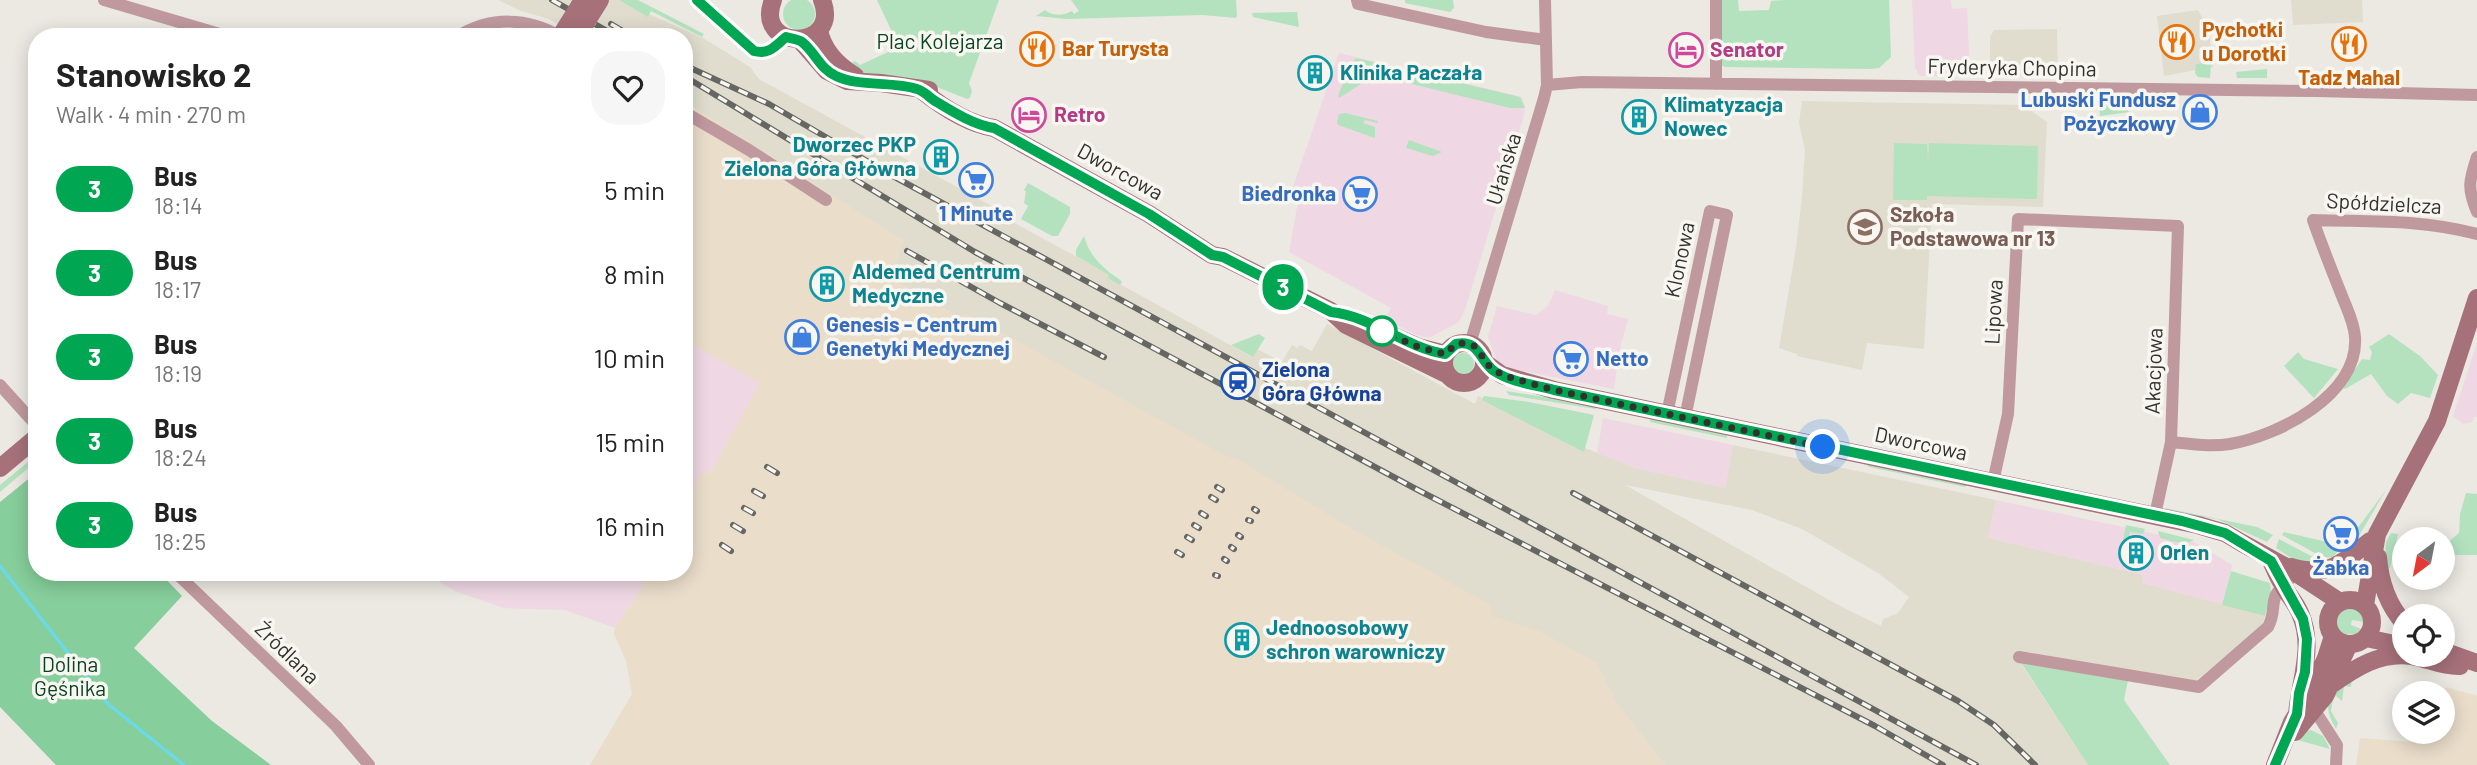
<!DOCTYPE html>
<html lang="en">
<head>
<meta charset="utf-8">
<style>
  body { margin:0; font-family:Barlow,sans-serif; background:#f6f6f6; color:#222; height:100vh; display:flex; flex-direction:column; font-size:26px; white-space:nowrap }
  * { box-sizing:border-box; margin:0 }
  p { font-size:23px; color:#767676 }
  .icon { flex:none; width:38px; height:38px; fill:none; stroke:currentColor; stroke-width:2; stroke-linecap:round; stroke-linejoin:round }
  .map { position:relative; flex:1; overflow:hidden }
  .details { position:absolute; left:28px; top:28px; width:665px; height:553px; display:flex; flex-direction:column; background:#fff; border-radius:28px; box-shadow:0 4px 18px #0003 }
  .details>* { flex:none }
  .badge { padding:0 14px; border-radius:23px; font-size:24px; line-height:46px }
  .needle { width:46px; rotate:212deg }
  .tools { position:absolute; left:2392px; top:527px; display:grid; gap:14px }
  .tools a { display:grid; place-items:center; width:63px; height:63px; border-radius:50%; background:#fff; box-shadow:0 4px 18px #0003; font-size:35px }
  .you { position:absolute; width:35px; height:35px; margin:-18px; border:5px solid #fff; border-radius:50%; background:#1a73e8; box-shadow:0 0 0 10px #1a73e833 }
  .map>.badge { position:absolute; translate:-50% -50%; box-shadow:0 0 0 4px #fff }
  .round { display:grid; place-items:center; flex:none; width:74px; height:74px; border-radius:28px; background:#f6f6f6 }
  .overview { display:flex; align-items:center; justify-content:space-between; height:119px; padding:0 28px }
  h1 { font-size:33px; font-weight:700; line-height:52px }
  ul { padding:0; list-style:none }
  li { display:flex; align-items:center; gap:21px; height:84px; padding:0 28px }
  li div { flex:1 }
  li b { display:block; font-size:26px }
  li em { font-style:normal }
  li .badge { min-width:77px; font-weight:700; text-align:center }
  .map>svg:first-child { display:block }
</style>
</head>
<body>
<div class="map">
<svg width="2477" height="765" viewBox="0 0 2477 765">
  <rect width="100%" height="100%" fill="#ebe9e2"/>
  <!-- commercial -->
  <path fill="#efd8e3" d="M1912,0h39l1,9 15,-1 3,68h-50l-5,-8z
    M1339,53l183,44 3,11 -2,11 -58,191 -6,12 -30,16 -13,-3 -23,-12 -8,-5 6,-10 -102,-56 11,-62 -7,-3z
    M1555,290l53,16 -1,8 21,5 -9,33 -5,37 -101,-20 -16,-7 -9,-25 9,-31 39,9 12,-9z
    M684,340l77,42 -50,90 -10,1 -17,33z
    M2477,343v74h-3l-2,5 -9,2 -10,-8z
    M1603,418l130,27 -8,43 -92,-20 -36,-15z
    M1996,500l198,42 38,23 -10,40 -80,-22 1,-8 -155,-37z
    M422,572h230l-37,56 -50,-18 -61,-2 -49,-17z"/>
  <!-- industrial -->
  <path fill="#eaddca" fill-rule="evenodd" d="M696,108l208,133 692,421 20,40 49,63h-1075l42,-71 -6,-33 -12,-27 1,-6 37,-56h32v-66l17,-33 10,-1 49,-89 -76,-43v-216zM899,253l104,80 -35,-20 -9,2 -69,-37z
    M2446,687l31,9v69h-121l4,-27 54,4 2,-10h27v-25z"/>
  <!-- built -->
  <path fill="#e0ddce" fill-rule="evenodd" d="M498,0h126l25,14 54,24 47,29 9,12 251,137 -1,4 101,55 -1,3 143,79 5,-8 25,13 10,-17 5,3 3,-3 12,6 15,-27 148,80 3,-8 100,49 56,23 91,20 8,-43 263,55 -8,38 155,37 -1,8 123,33 -3,10 -75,62 -165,-23 66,100h-423l-49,-63 -20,-40 -57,-31 -48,-15v-11l-142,-78 -110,-67 -15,-5 -256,-141 -9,2 -69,-38 14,-37 -220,-140v-64h-105l-30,-18 -28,-8zM1625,485l127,25 50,19 76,44 31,24 -11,16 -15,6 -2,7 -41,-20z
    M2291,0h71l1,22 -70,3z
    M2198,10l11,20 4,37 -49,9 -7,-60z
    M2057,29l1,47h-68v-39l4,-7z
    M1802,101l221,4 24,17 -4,85 -111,-3 -8,145 -57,-6 -5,27 -65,-14v-2l-18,-6 17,-100 6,-52 3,-46 -6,-27z"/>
  <!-- green -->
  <path fill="#b4e2bf" d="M783 14a16 16 0 1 1 32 0a16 16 0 1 1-32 0Z
    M619,0h19l66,34 -2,3 -51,-26 -3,6z
    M877,0h122l-30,83 3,8 -2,7 -3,1 -35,-14 -69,-12 -16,-7 8,-5 5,4 39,-18z
    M1071,0h165l1,16 -1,2 -34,-3 -135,4 -31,-3 9,-6c6,6 19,6 27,1l2,3 5,-3z
    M1405,0h48l1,8 -4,4 -45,-9z
    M1718,0h20l1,11 30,-1 2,-9 14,-1h104l2,57 -12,11 -9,1 -145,-2 -5,-2z
    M1297,12l2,15 -46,-10 -1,-4z
    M520,29l24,8h-71l21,-7z
    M1356,58l164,39 5,11h-15l-135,-33 -36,23 -1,-2 12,-31z
    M2211,63l-1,15 -12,-1 -3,-4 1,-9z
    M2267,69v9h-30l-1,-6z
    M2099,104h28l2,8 -29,4z
    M1345,113l33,8 -1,2 -12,-3 -2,3 12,4v11l-37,-13 -1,-3 2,-8z
    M1409,140l33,12 -9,4 -27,-8z
    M1894,143l33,1 1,18 1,-19 109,3 -1,53 -110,-3v4h-34z
    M1028,183l42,24v7l-12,22h-6l-31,-17 7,-13 -4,-3 2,-12 -2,-1z
    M1084,236c4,15 12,25 24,35 5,5 10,6 14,11l-2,3 -12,-7 1,-3 -33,-19v-6z
    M1259,334l6,4 -12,19 -22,-12z
    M2389,334l31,22 18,19 -8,23 -19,-5 -13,11 -11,-8 -16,-22 -26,15 -2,-2 19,-28 8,1 2,-8 -3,-5z
    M2298,352l6,7 34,10 -24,29 -30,-32z
    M1452 364a11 11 0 1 1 22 0a11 11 0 1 1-22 0Z
    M1506,391l89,14 1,4 -87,-14z
    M1484,396l45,6 65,13 -10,37 -102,-52z
    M1651,417l76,18v3l-77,-16z
    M28,462l1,4 -3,4 -26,22v-7z
    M1869,462l98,22 -2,3 -96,-20 -2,-2z
    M2386,490l-36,61 -11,9 6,-15z
    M2466,493l11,1v61h-22l-8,-12 12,-10 1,-19z
    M2165,508l92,19 16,8 -6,7 -50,-23 -46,-7z
    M2126,525l19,4 -2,5 -13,-2 -5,24 -5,-1z
    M2158,531l36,9c-11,6 -22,1 -34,-2z
    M2284,532l56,13 -1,5 -6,7 -9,1 -42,-23z
    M2391,533l7,1 -8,34 -6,-2 2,-24z
    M2279,539l49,26 -34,-5 -18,-12z
    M2231,571l39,12 1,9 -6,24 -43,-11z
    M2344,608l12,1 6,6 2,7 -12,-2 -1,5 10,4 -5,5h-13l-7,-8 1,-11z
    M2022,664l106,16 -4,20 46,65h-82z
    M2352,679l-1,8 -7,-1 -2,15 -6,-5 -3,3 -2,12 7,12 -2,6c-16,-27 -6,-34 16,-50z
    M2311,730l12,6 7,13 -36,-10 12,-8z"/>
  <!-- forest -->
  <path fill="#86ce9b" d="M37,472v100h122l23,24 -48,52 78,73 59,44h-215l-56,-58v-205z"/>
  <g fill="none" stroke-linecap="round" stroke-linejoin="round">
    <!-- stream -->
    <path stroke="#6bd9e9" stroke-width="3.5" d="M0,566l108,138 76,61"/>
    <!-- street -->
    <path stroke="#bf999e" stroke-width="12" d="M104,0l126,37
      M1357,0l1,4 128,28 60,8
      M457,37c33,-21 71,-20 104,0
      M1716,84v-84
      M1547,85l35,-3 734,9 161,4
      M684,112l65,38 77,50
      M2477,157c-8,24 -10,31 0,55
      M1470,344l74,-246 3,-13 -2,-85
      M0,385l37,41
      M1667,414l43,-203 17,4 -42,203
      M2171,442c19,2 39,5 59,2 48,-8 129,-49 125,-107 -1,-15 -8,-28 -13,-41 -10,-25 -20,-50 -29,-76 58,2 107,-1 164,14
      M684,478h1
      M1993,482l15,-68 10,-195 160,7 -7,216 -16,73
      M175,572l161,154 33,39
      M2019,657l180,30 69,-60c11,-21 -3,-27 21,-47
      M2310,703l27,42 -1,20"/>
    <!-- secondary -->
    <path stroke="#a7717a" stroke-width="18" d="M773,0c-20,52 69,51 49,0
      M819,30c4,21 18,35 36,46
      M800,40l27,31 20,10 34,2 48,7
      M921,90c20,16 47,34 73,38l155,86 63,41 11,2 108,54 15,14 100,49
      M1389,334l29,13 27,7
      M1444 363a20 20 0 1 1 40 0a20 20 0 1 1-40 0Z
      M1484,362l18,13 52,15 644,135 27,8 17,10 48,26 50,33
      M0,468l37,-31
      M2378,557c2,25 9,47 26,66
      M2271,561c4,8 7,17 12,24 5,10 13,18 17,28 15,34 0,67 -3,101
      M2291,567c38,11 51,-4 79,-26
      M2328 622a22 22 0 1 1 44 0a22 22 0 1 1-44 0Z
      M2365,605l12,-71 60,-113 40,-123
      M2366,638l38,8
      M2443,651l34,12
      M2331,685c24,-17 50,-34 81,-29 17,3 31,11 48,10
      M2295,732l30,-36 24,-52
      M2275,765l17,-43 15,-24 19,-40 7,-22"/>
    <!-- rail casing -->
    <g stroke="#666662" stroke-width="6">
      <path id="rail" d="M552,0l66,37
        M611,24l22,13
        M684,65l85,39 122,71 1085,590
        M684,76l291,176 441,237 459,237 68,39
        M907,251l93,52 104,54
        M767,467l10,6
        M1217,487l5,3
        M754,491l9,5
        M1573,493l385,208 36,24 41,40
        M1211,497l5,3
        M744,508l9,5
        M1254,509l3,2
        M1201,513l5,3
        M1248,520l3,1
        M733,525l10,6
        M1194,525l5,3
        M1238,535l3,2
        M1187,537l5,3
        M722,545l9,6
        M1231,547l3,2
        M1177,552l5,3
        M1224,559l3,2
        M1215,575l3,1"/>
    </g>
    <!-- rail -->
    <use href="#rail" stroke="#f8f6f0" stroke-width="3.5" stroke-dasharray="10" stroke-linecap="butt"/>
    <!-- secondary-bridge -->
    <path stroke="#a7717a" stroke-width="18" d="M560,37l23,-37
      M577,37l23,-37"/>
  </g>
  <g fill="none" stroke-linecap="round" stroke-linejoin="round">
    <!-- line casing -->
    <g stroke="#fff" stroke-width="16">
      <path id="line" d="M697,0l57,51c15,4 21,-5 32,-14 6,2 12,2 16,5 13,10 18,27 34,34 23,11 56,5 81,13 7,2 12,8 18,12 18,11 39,24 59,27l155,86 63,41 11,2 108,55c40,4 73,35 114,42l11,-10c23,-5 23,16 38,27 16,11 41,14 60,19l628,131 43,12 46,28 32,58 4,20 -2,33 -6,21 -2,21 -22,51"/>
    </g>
    <!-- line -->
    <use href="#line" stroke="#00a651" stroke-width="10"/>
    <!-- walk -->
    <path stroke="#31312e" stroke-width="7" stroke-dasharray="0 12.6" d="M1382,331l36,16 27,7 11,-10 9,-1 9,3 7,7 3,9 18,13 52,15 269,57"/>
  </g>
  <!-- icons -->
  <defs>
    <g id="restaurant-ring" transform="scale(1.75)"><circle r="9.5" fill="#f8f6f0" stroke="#e8710a" stroke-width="1.5"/><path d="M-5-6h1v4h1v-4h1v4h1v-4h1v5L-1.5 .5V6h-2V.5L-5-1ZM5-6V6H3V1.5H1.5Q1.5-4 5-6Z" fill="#e8710a"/></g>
    <g id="hotel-ring" transform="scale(1.75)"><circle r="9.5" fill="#f8f6f0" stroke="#d1479c" stroke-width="1.5"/><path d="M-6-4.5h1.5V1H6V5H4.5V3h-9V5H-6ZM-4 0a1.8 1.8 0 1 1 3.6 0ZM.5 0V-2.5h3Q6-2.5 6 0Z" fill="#d1479c"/></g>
    <g id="building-ring" transform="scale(1.75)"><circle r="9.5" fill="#f8f6f0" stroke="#0f9aa8" stroke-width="1.5"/><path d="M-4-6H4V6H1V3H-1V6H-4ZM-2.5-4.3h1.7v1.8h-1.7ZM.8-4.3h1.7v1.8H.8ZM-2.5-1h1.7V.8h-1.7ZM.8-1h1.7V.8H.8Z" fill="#0f9aa8"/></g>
    <g id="shop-ring" transform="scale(1.75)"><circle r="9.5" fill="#f8f6f0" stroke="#3f7fe0" stroke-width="1.5"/><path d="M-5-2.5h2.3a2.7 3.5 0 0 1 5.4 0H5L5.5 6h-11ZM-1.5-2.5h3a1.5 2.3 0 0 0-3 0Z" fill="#3f7fe0"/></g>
    <g id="supermarket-ring" transform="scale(1.75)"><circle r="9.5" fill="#f8f6f0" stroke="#3f7fe0" stroke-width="1.5"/><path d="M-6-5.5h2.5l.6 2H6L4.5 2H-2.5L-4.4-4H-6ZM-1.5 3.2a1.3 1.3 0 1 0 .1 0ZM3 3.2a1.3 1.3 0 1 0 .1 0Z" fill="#3f7fe0"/></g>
    <g id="school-ring" transform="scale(1.75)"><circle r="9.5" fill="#f8f6f0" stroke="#8d6e63" stroke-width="1.5"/><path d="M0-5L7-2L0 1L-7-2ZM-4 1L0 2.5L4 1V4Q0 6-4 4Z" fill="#8d6e63"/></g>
    <g id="station-ring" transform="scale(1.75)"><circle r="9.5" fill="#f8f6f0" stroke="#1a4fb4" stroke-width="1.5"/><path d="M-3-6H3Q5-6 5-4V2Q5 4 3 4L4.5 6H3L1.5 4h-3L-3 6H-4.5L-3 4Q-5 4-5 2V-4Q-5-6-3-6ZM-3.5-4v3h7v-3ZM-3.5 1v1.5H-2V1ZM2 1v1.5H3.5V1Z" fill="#1a4fb4"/></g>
  </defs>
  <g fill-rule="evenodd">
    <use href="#restaurant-ring" x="2177" y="42"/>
    <use href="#restaurant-ring" x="2349" y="44"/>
    <use href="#restaurant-ring" x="1037" y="49"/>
    <use href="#hotel-ring" x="1686" y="50"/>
    <use href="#building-ring" x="1315" y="73"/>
    <use href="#shop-ring" x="2200" y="112"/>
    <use href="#hotel-ring" x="1029" y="115"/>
    <use href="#building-ring" x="1639" y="117"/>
    <use href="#building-ring" x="941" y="157"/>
    <use href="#supermarket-ring" x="976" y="180"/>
    <use href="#supermarket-ring" x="1360" y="194"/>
    <use href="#school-ring" x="1865" y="227"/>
    <use href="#building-ring" x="827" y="284"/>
    <use href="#shop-ring" x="802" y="337"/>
    <use href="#supermarket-ring" x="1571" y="359"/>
    <use href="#station-ring" x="1238" y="382"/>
    <use href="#supermarket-ring" x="2341" y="534"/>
    <use href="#building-ring" x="2136" y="553"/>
    <use href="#building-ring" x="1242" y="640"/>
  </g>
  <!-- markers -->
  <circle fill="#fff" stroke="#00a651" stroke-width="3.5" cx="1382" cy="331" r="14"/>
  <g text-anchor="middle" stroke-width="7" stroke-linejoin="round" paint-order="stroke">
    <!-- food labels -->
    <g font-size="21" font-weight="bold" fill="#c56008" stroke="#f8f6f0" text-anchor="start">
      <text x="2202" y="37">Pychotki<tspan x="2202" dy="24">u Dorotki</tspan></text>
      <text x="1062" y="56">Bar Turysta</text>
      <text x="2349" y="85" text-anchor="middle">Tadz Mahal</text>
    </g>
    <!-- park labels -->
    <g font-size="21" fill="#0b4322" stroke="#f8f6f0">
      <text x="940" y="49">Plac Kolejarza</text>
      <text x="70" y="672">Dolina<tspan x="70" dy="24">Gęśnika</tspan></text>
    </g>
    <!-- hotel labels -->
    <g font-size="21" font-weight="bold" fill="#b23c85" stroke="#f8f6f0" text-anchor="start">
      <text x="1710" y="57">Senator</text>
      <text x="1054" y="122">Retro</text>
    </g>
    <!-- street labels -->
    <g font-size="21" fill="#31312e" stroke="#f8f6f0">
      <text transform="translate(2012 68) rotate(1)" y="7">Fryderyka Chopina</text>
      <text transform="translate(1504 169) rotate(-73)" y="7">Ułańska</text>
      <text transform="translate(1120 172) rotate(29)" y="7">Dworcowa</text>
      <text transform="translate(2384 204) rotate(3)" y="7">Spółdzielcza</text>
      <text transform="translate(1680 260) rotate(-78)" y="7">Klonowa</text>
      <text transform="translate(1994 312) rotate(-87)" y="7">Lipowa</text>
      <text transform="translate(2154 371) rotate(-88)" y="7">Akacjowa</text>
      <text transform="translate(1921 444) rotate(12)" y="7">Dworcowa</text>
      <text transform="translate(287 653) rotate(44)" y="7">Źródlana</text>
    </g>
    <!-- culture labels -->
    <g font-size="21" font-weight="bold" fill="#0d838f" stroke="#f8f6f0" text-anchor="start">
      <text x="1340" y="80">Klinika Paczała</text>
      <text x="1664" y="112">Klimatyzacja<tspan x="1664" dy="24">Nowec</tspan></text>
      <text x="916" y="152" text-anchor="end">Dworzec PKP<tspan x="916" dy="24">Zielona Góra Główna</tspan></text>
      <text x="852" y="279">Aldemed Centrum<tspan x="852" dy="24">Medyczne</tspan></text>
      <text x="2160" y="560">Orlen</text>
      <text x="1266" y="635">Jednoosobowy<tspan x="1266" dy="24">schron warowniczy</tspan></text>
    </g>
    <!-- shop labels -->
    <g font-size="21" font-weight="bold" fill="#366cbe" stroke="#f8f6f0" text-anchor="end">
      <text x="2176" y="107">Lubuski Fundusz<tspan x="2176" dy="24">Pożyczkowy</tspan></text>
      <text x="1336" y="201">Biedronka</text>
      <text x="976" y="221" text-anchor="middle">1 Minute</text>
      <text x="826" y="332" text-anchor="start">Genesis - Centrum<tspan x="826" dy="24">Genetyki Medycznej</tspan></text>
      <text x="1596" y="366" text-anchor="start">Netto</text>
      <text x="2341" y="575" text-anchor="middle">Żabka</text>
    </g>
    <!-- education labels -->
    <g font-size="21" font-weight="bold" fill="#785e54" stroke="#f8f6f0" text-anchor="start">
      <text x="1890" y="222">Szkoła<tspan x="1890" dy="24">Podstawowa nr 13</tspan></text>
    </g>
    <!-- transit labels -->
    <g font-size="21" font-weight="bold" fill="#164399" stroke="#f8f6f0" text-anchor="start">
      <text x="1262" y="377">Zielona<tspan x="1262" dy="24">Góra Główna</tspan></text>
    </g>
  </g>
</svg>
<div class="tools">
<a><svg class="needle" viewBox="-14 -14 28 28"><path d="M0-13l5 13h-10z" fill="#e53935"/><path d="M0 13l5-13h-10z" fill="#767676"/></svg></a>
<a><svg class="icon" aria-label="locate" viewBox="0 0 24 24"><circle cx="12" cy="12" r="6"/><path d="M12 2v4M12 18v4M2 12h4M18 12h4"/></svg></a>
<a><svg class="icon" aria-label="layers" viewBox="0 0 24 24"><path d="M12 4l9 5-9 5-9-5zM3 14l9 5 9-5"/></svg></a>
</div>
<div class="you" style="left:1823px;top:447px"></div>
<b class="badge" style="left:1283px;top:287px;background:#00a651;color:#fff">3</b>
<section class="details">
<div class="overview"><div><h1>Stanowisko 2</h1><p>Walk · 4 min · 270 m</p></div><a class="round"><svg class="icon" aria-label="heart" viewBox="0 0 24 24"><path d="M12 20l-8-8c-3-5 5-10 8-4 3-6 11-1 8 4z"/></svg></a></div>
<ul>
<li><span class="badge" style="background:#00a651;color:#fff">3</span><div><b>Bus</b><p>18:14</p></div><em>5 min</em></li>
<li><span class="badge" style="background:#00a651;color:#fff">3</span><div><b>Bus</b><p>18:17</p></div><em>8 min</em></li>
<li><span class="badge" style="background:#00a651;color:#fff">3</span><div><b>Bus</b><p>18:19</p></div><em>10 min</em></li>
<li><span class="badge" style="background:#00a651;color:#fff">3</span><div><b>Bus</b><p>18:24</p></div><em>15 min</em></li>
<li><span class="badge" style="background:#00a651;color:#fff">3</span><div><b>Bus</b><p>18:25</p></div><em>16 min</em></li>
</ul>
</section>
</div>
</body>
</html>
